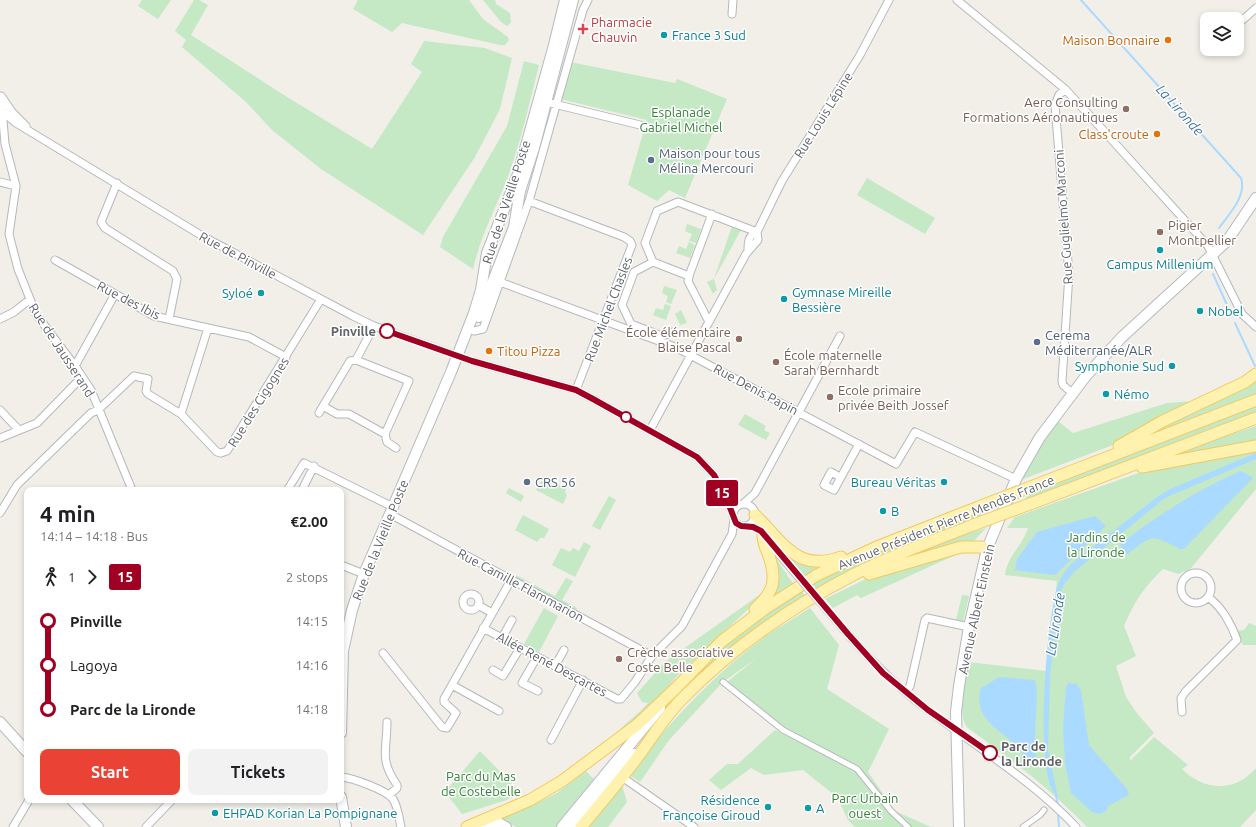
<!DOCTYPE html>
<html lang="en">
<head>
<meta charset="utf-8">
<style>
  body { margin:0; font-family:Ubuntu,sans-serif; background:#f2f2f2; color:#202124; height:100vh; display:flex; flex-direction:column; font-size:15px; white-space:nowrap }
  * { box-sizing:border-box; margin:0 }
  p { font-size:13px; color:#757577 }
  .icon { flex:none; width:22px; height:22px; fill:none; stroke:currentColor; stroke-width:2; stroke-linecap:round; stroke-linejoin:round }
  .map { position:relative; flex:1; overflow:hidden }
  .panel { position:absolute; left:24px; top:487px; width:320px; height:316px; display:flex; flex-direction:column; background:#fff; border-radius:8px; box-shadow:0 2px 6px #0003 }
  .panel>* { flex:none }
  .badge { padding:0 8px; border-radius:3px; font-size:14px; line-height:26px }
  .fabs { position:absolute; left:1200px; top:12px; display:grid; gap:8px }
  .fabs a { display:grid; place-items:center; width:44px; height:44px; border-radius:8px; background:#fff; box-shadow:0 2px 6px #0003; font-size:20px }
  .map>.badge { position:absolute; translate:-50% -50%; box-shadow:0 0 0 2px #fff }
  .legs { display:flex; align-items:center; gap:6px; height:44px; padding:0 16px; font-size:13px }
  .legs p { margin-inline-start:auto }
  .summary { display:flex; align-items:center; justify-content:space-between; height:68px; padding:0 16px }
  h1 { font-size:22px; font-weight:700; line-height:30px }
  .primary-button { display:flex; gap:8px; margin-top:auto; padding:8px 16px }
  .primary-button a { flex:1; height:46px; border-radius:8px; background:#ea4335; color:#fff; font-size:16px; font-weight:700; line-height:46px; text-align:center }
  .primary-button a+a { background:#f2f2f2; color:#202124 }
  ul { padding:0 16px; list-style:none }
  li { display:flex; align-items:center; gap:14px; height:44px; font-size:15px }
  li i { display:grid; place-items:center; width:6px; height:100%; margin:0 5px; background:currentColor }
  li i::after { content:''; width:10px; height:10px; margin:-5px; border:3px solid; border-radius:50%; background:#fff }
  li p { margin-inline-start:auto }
  li:first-child i { background:linear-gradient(#0000 50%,currentColor 0) }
  li:last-child i { background:linear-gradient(currentColor 50%,#0000 0) }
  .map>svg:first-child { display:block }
</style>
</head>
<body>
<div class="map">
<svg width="1256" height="827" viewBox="0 0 1256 827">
  <rect width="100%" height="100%" fill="#f1efe8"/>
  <!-- green -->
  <path fill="#c5e8c5" d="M142,0h29l-13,19 -20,-13z
    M194,0h5l9,5 -17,30 88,57 93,57 50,-77 -11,-8 13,-23 61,7 27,10 -12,51 -25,48 -52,78 -102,-66 -49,-39 -26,-28 -64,-55 4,-7 -11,-9z
    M358,0h111l14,19 25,18 1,3 -4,5h-5l-98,-22 -10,9 -39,-23z
    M483,0h12l1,4 14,9 1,9 -4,4 -6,-4z
    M524,61l15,4c-10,40 -19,81 -34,119 -12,29 -25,55 -32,85l-33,-22 3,-10 64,-111z
    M570,62l105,21 2,-4 50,20 -42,99 -16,-8 -12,11 -29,-16 19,-65 -87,-21z
    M867,178l68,40 -10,16 -68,-39z
    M687,224l14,5 -5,14 -7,-2 3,-7 -7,-3z
    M732,226l9,4 -27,49 3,11 -4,4 -6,-12 7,-3z
    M689,242l6,3 -5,13 -14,-5 3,-7 7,3z
    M664,286l13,4 -6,14 -5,-2 2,-6 -6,-3z
    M665,304l6,2 -5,14 -13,-5 3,-7 7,2z
    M681,310l6,13 -7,2 -5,-11z
    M1256,379v17l-116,45 22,-15z
    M1195,401l-77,42 -100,38 40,-60 15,12 94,-30z
    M1256,405v9l-231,87 3,-10z
    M745,414l21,12 -2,4 6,3 -4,7 -28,-15z
    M1256,426v16l-86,16 -1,-3z
    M1256,449v40l-69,84 -3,-2 -5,3 -16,-5c-21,21 -27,30 -39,57l12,30 -20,10 10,31 10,15 18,21 -24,24v4l24,-24 34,28 -6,4c22,22 53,24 74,-1v42l-16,17h-153c-37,-38 -76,-68 -119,-99 -12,-11 -2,-51 1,-66l77,9 11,-90 -52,-6c2,-19 18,-30 23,-47h-21l8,-11 129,-46z
    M544,476l22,12 -1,4 2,3 -4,9 -27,-14z
    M509,488l15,8 -3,6 -15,-9z
    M609,496l7,4 -16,30 -8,-4z
    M982,510l-2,9 -163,71 -6,-7 74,-35z
    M523,515l26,14 -5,9h-4l-3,4 -22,-12z
    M986,528l-14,15 -90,23 45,-19z
    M771,539c20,16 29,29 57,26l-23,12z
    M584,542l7,4 -16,31 -23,-12 9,-17 9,4 3,-4 6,3z
    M771,551l23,34 -20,12 -2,-2z
    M964,551l-103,47 -4,-3 -24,13 -8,-9 43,-21z
    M516,575l39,21 11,-18 7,3 -11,19 15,8 -1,2 -59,-31z
    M801,590l5,7 -139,112 -2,-1 49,-54 29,-25z
    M762,593l-3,6 -81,76 -25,29 -38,32c9,-13 23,-21 33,-33l-6,-1 -5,-9 28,-31z
    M962,595l7,1 -6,26 -7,-2z
    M544,608l14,8 -19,36 -15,-8z
    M810,608l29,37 -12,44 62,40 -21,43 27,39 36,16h-76l-7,-7 -11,-23 -34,-27 -39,5 -13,-7 -30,22 -12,-10 18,-16h11l37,-34 79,36 -70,-38 -57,-46 30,-24 -34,24 -54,58 -29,42 -9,-6 -1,-4c40,-50 84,-98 136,-136 14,-10 29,-18 44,-28z
    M1249,623l7,3v19h-13l-7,-14 8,-1z
    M480,751l40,41 -13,8 -45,14 -17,-22z
    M586,771l10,10 -38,46h-42l-7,-4 -21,-4 41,-12 28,-14z
    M622,785l5,17 -19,25h-22z"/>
  <!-- water -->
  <path fill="#aadaff" d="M1256,453v6l-91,39 -91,74 -9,11 -7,13 -8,80 -2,74 10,48c-10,-9 -12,-31 -13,-45 -4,-30 2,-157 18,-179 8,-12 23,-22 34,-30 20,-16 40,-31 60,-47l13,-8z
    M1241,471l12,7 -69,71h-4c-31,-16 -26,-14 -54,6l-6,-11c37,-28 78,-55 121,-73z
    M1095,516l11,10 -51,49 -40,-5 2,-11 20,-27z
    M999,677l36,3c4,17 0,36 0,54 0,8 2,17 0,25l-7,1c-4,-4 -7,-9 -10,-13 -18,-18 -46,-28 -37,-59z
    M1069,683l8,1 4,7 8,54 38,44 2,6 -21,11 -2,5 -6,3 -8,-2 -21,-19 -6,-30 -2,-34 3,-43z"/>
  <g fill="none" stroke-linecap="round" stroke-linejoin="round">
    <!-- stream -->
    <path stroke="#aadaff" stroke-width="2" d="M1081,0l160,178c6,18 -12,36 -22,50
      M1213,274l19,42
      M1235,323l20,43
      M1056,795l2,12
      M1058,813l1,14"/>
    <!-- pedestrian casing -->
    <g stroke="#b5b8bc" stroke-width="7">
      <path id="pedestrian" d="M723,682l60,48 74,39 34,42 17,16
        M1023,827l17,-12 4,-5"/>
    </g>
    <!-- minor casing -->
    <g stroke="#b5b8bc" stroke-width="9">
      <path id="minor" d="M957,0l108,89 37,40 106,117 34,68 14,13
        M732,14l1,-14
        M1237,25l19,-17
        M1209,50l1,-1
        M1065,89l-6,6 -4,10 14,169 -7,107 1,4 9,8
        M1,96l4,48 11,42 -7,48 9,35 18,45 39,52 16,24 41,100
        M2,97l10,15 14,14
        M546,102l98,24
        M0,107l4,6 12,10 188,114 149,79 21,10 98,35 104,29 17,9 104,58 17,18 19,39
        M0,182l16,4
        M117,183l-16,39 4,6 68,43 4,8 -8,40
        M529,201l95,36 6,4 2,4 -56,145
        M748,251c0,-8 0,-16 9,-19l25,-51 78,-126 29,-55
        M55,260l99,56 54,12
        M653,262l-8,-19 12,-32 21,-9 79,30
        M653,262l-19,10 -12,33 9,19 31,12 11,-4
        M653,262l36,14
        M500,282l175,65 221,117 19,-32 101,47
        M0,319l14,-7 15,-12
        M709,322l-21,-41 2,-8 22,-59
        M474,331l9,-2 46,-128 54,-191 5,-10
        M356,360l18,-34
        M75,366l40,-72
        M0,410l19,20
        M319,413l4,-7 27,-45 6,-1 53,21 -24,53 -36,-20h-12l-14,-8
        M181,414l27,-86 41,9 37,20
        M650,430l96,-176 12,-14 -1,-8
        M385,434l2,8 9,6
        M0,438l37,-15 45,-46
        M840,477l-9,-5 -7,13 10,5 25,-46
        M289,490l-1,-1 16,-26 89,44
        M302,490l12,-24
        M733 515a11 11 0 1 1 22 0a11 11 0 1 1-22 0Z
        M743,504l12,-11 85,-157
        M0,513l17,-28 74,-72 7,-3 36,-34 14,3 -2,12 2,3 33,20 36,38 4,1 6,-2 94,-152
        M390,514l262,142
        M755,520l8,15 22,26
        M341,565l23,9
        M1181 588a15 15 0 1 1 30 0a15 15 0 1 1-30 0Z
        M463 602a8 8 0 1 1 16 0a8 8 0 1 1-16 0Z
        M478,605l14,8
        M829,612c30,36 61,70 99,98 51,39 104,70 148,117
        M483,628l134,71h4l14,-17 17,-26 30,-30 50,-92 2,-14
        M502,638l10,-18
        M383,653l59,74 5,1 9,-15 -12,-11v-3l67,-119
        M537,657l-15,26 16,8
        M555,666l9,-16
        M493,670l10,6 17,-28
        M452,685l47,26
        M906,692l4,-6 15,-66 2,-2 42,9
        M1182,712l-1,-14 5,-7 51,-51c-5,-15 -15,-33 -29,-43
        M387,722c0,29 -8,37 10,63v3l-8,7
        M551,740l32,-60
        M341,777c12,1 45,13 52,22 5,8 6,19 8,28
        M622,777l72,50
        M13,827l16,-27
        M146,827l26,-27"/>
    </g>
    <!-- secondary casing -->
    <g stroke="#b6babf" stroke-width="12">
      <path id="secondary" d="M479,317l35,-90 6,-36 14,-43 39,-148
        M0,722l27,30
        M341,733l2,-82 9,-41 12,-36 87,-202 23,-59 7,-23 6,-37 31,-79 36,-129 11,-45
        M341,797l5,30
        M72,800l26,27
        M479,823h20l7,4
        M562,827l98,-119
        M573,827l61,-73
        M959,827l-3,-115 3,-26 10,-59 18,-78 29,-70 24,-42 46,-61 36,-39 105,-96 29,-43"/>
    </g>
    <!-- primary casing -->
    <g stroke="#f2c960" stroke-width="13">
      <path id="primary" d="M1119,446l44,-25 82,-39 11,-8
        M1142,467l114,-21
        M1028,488l228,-88
        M1030,504l226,-86
        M755,515c28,27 42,58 86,42
        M869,574l92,-27h21
        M755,609c19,-17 22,-29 14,-53 -3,-7 -6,-13 -6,-21
        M467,827l63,-27 32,-19 75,-56 38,-36 47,-48 41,-31 54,-35 62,-29 102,-40
        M581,827c19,-23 38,-45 55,-68 16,-21 28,-42 46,-60 49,-50 109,-92 171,-124 39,-20 80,-34 120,-50"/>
    </g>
    <!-- pedestrian -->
    <use href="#pedestrian" stroke="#fff" stroke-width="5"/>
    <!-- minor -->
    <use href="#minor" stroke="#fff" stroke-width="7"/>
    <!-- secondary -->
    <use href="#secondary" stroke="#fff" stroke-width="10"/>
    <!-- primary -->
    <use href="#primary" stroke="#fff2af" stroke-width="11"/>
    <!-- minor-bridge casing -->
    <g stroke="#b5b8bc" stroke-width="9" stroke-linecap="butt">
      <path id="minor-bridge" d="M785,561l44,51"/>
    </g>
    <!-- primary-bridge casing -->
    <g stroke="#f2c960" stroke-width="13" stroke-linecap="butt">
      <path id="primary-bridge" d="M981,506l47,-18
        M973,525l57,-21"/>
    </g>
    <!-- minor-bridge -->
    <use href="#minor-bridge" stroke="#fff" stroke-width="7"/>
    <!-- primary-bridge -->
    <use href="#primary-bridge" stroke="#fff2af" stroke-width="11"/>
  </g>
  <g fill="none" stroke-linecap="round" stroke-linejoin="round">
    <!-- line-1 casing -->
    <g stroke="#fff" stroke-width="9">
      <path id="line-1" d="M387,331l85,30 104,29 17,9 104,58 17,18 13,25 9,23 5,3 12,1 8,4 87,103 35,39 45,37 62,43"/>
    </g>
    <!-- line-1 -->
    <use href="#line-1" stroke="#a00021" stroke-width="6"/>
  </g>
  <!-- markers -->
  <path fill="#e0444e" stroke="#fff" stroke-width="1.5" d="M581 23h4v4h4v4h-4v4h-4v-4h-4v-4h4z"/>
  <g fill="#0f9aa8" stroke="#fff" stroke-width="1.5">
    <circle cx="664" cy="35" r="4"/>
    <circle cx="1160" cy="250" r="4"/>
    <circle cx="261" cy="293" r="4"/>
    <circle cx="784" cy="299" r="4"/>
    <circle cx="1200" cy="311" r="4"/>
    <circle cx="1172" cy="366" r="4"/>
    <circle cx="1106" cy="394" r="4"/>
    <circle cx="944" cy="482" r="4"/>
    <circle cx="883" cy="511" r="4"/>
    <circle cx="768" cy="807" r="4"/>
    <circle cx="808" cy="808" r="4"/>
    <circle cx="215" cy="813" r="4"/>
  </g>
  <g fill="#e8710a" stroke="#fff" stroke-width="1.5">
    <circle cx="1168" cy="40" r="4"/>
    <circle cx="1157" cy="134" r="4"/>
    <circle cx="489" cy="351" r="4"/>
  </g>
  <g fill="#8d6e63" stroke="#fff" stroke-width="1.5">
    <circle cx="1126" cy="109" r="4"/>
    <circle cx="1160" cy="232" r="4"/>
    <circle cx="739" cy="339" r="4"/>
    <circle cx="776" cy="362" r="4"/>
    <circle cx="830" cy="397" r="4"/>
    <circle cx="619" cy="659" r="4"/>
  </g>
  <g fill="#5c6f8a" stroke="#fff" stroke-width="1.5">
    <circle cx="651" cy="160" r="4"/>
    <circle cx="1037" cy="342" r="4"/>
    <circle cx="527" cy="482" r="4"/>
  </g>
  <g fill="#fff" stroke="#a00021" stroke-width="2">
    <circle cx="387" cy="331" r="7"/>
    <circle cx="626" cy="417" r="5"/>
    <circle cx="990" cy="753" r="7"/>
  </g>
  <g text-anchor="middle" stroke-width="3" stroke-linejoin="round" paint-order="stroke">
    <!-- health labels -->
    <g font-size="13" fill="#be3a42" stroke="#fff" text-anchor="start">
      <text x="591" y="27">Pharmacie<tspan x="591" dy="15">Chauvin</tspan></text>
    </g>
    <!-- culture labels -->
    <g font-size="13" fill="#0d838f" stroke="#fff" text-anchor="start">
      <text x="672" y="40">France 3 Sud</text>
      <text x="1160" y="269" text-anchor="middle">Campus Millenium</text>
      <text x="792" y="297">Gymnase Mireille<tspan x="792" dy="15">Bessière</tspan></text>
      <text x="253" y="298" text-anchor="end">Syloé</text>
      <text x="1208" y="316">Nobel</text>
      <text x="1164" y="371" text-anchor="end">Symphonie Sud</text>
      <text x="1114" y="399">Némo</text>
      <text x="936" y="487" text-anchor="end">Bureau Véritas</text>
      <text x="891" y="516">B</text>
      <text x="760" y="805" text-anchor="end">Résidence<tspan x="760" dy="15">Françoise Giroud</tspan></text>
      <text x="816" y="813">A</text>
      <text x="223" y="818">EHPAD Korian La Pompignane</text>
    </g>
    <!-- food labels -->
    <g font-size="13" fill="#c56008" stroke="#fff" text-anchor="end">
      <text x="1160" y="45">Maison Bonnaire</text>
      <text x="1149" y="139">Class'croute</text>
      <text x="497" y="356" text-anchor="start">Titou Pizza</text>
    </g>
    <!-- education labels -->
    <g font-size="13" fill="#785e54" stroke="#fff" text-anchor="start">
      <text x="1118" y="107" text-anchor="end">Aero Consulting<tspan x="1118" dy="15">Formations Aéronautiques</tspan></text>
      <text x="1168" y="230">Pigier<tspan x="1168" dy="15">Montpellier</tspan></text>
      <text x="731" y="337" text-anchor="end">École élémentaire<tspan x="731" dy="15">Blaise Pascal</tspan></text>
      <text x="784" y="360">École maternelle<tspan x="784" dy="15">Sarah Bernhardt</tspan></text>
      <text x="838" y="395">Ecole primaire<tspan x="838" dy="15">privée Beith Jossef</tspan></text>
      <text x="627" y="657">Crèche associative<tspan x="627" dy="15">Coste Belle</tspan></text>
    </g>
    <!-- park labels -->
    <g font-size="13" fill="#348238" stroke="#fff">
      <text x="681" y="117">Esplanade<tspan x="681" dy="15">Gabriel Michel</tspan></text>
      <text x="1096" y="542">Jardins de<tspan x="1096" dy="15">la Lironde</tspan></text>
      <text x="481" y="781">Parc du Mas<tspan x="481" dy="15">de Costebelle</tspan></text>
      <text x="865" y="803">Parc Urbain<tspan x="865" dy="15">ouest</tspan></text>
    </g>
    <!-- street labels -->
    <g font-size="13" fill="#5f6368" stroke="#fff">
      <text transform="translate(823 115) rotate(-58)" y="5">Rue Louis Lépine</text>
      <text transform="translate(506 202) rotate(-72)" y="5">Rue de la Vieille Poste</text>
      <text transform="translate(1063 217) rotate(-94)" y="5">Rue Guglielmo Marconi</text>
      <text transform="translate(238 255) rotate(28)" y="5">Rue de Pinville</text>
      <text transform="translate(129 300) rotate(27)" y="5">Rue des Ibis</text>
      <text transform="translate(608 309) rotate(-69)" y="5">Rue Michel Chasles</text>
      <text transform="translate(62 350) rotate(57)" y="5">Rue de Jausserand</text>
      <text transform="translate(756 389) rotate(28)" y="5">Rue Denis Papin</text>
      <text transform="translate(258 402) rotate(-58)" y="5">Rue des Cigognes</text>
      <text transform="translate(946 522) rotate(-22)" y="5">Avenue Président Pierre Mendès France</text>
      <text transform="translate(380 540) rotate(-68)" y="5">Rue de la Vieille Poste</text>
      <text transform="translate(521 585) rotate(28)" y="5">Rue Camille Flammarion</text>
      <text transform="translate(976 609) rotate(-78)" y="5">Avenue Albert Einstein</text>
      <text transform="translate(552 664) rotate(28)" y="5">Allée René Descartes</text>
    </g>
    <!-- service labels -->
    <g font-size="13" fill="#4e5e75" stroke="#fff" text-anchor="start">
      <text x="659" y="158">Maison pour tous<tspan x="659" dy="15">Mélina Mercouri</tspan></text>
      <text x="1045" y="340">Cerema<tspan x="1045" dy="15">Méditerranée/ALR</tspan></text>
      <text x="535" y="487">CRS 56</text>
    </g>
    <!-- stop labels -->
    <g font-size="13" font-weight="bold" fill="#5f6368" stroke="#fff" text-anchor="end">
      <text x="376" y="336">Pinville</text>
      <text x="1001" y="751" text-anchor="start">Parc de<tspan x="1001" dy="15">la Lironde</tspan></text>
    </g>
    <!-- water labels -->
    <g font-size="14" font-style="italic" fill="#4174aa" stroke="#fff">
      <text transform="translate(1180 110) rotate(48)" y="5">La Lironde</text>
      <text transform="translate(1055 624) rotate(-81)" y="5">La Lironde</text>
    </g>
  </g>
</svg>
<div class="fabs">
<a><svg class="icon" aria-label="layers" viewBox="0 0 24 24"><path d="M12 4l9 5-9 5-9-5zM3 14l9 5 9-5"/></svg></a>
</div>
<b class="badge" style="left:722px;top:493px;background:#a00021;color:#fff">15</b>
<section class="panel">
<div class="summary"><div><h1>4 min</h1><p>14:14 – 14:18 · Bus</p></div><b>€2.00</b></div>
<div class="legs"><svg class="icon" aria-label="walk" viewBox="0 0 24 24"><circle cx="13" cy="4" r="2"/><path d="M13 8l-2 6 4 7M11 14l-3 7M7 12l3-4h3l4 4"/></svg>1<svg class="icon" aria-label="forward" viewBox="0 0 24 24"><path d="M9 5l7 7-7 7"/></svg><b class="badge" style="background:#a00021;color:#fff">15</b><p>2 stops</p></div>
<ul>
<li><i style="color:#a00021"></i><b>Pinville</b><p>14:15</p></li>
<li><i style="color:#a00021"></i><span>Lagoya</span><p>14:16</p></li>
<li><i style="color:#a00021"></i><b>Parc de la Lironde</b><p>14:18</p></li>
</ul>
<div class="primary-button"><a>Start</a><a>Tickets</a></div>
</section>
</div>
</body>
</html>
